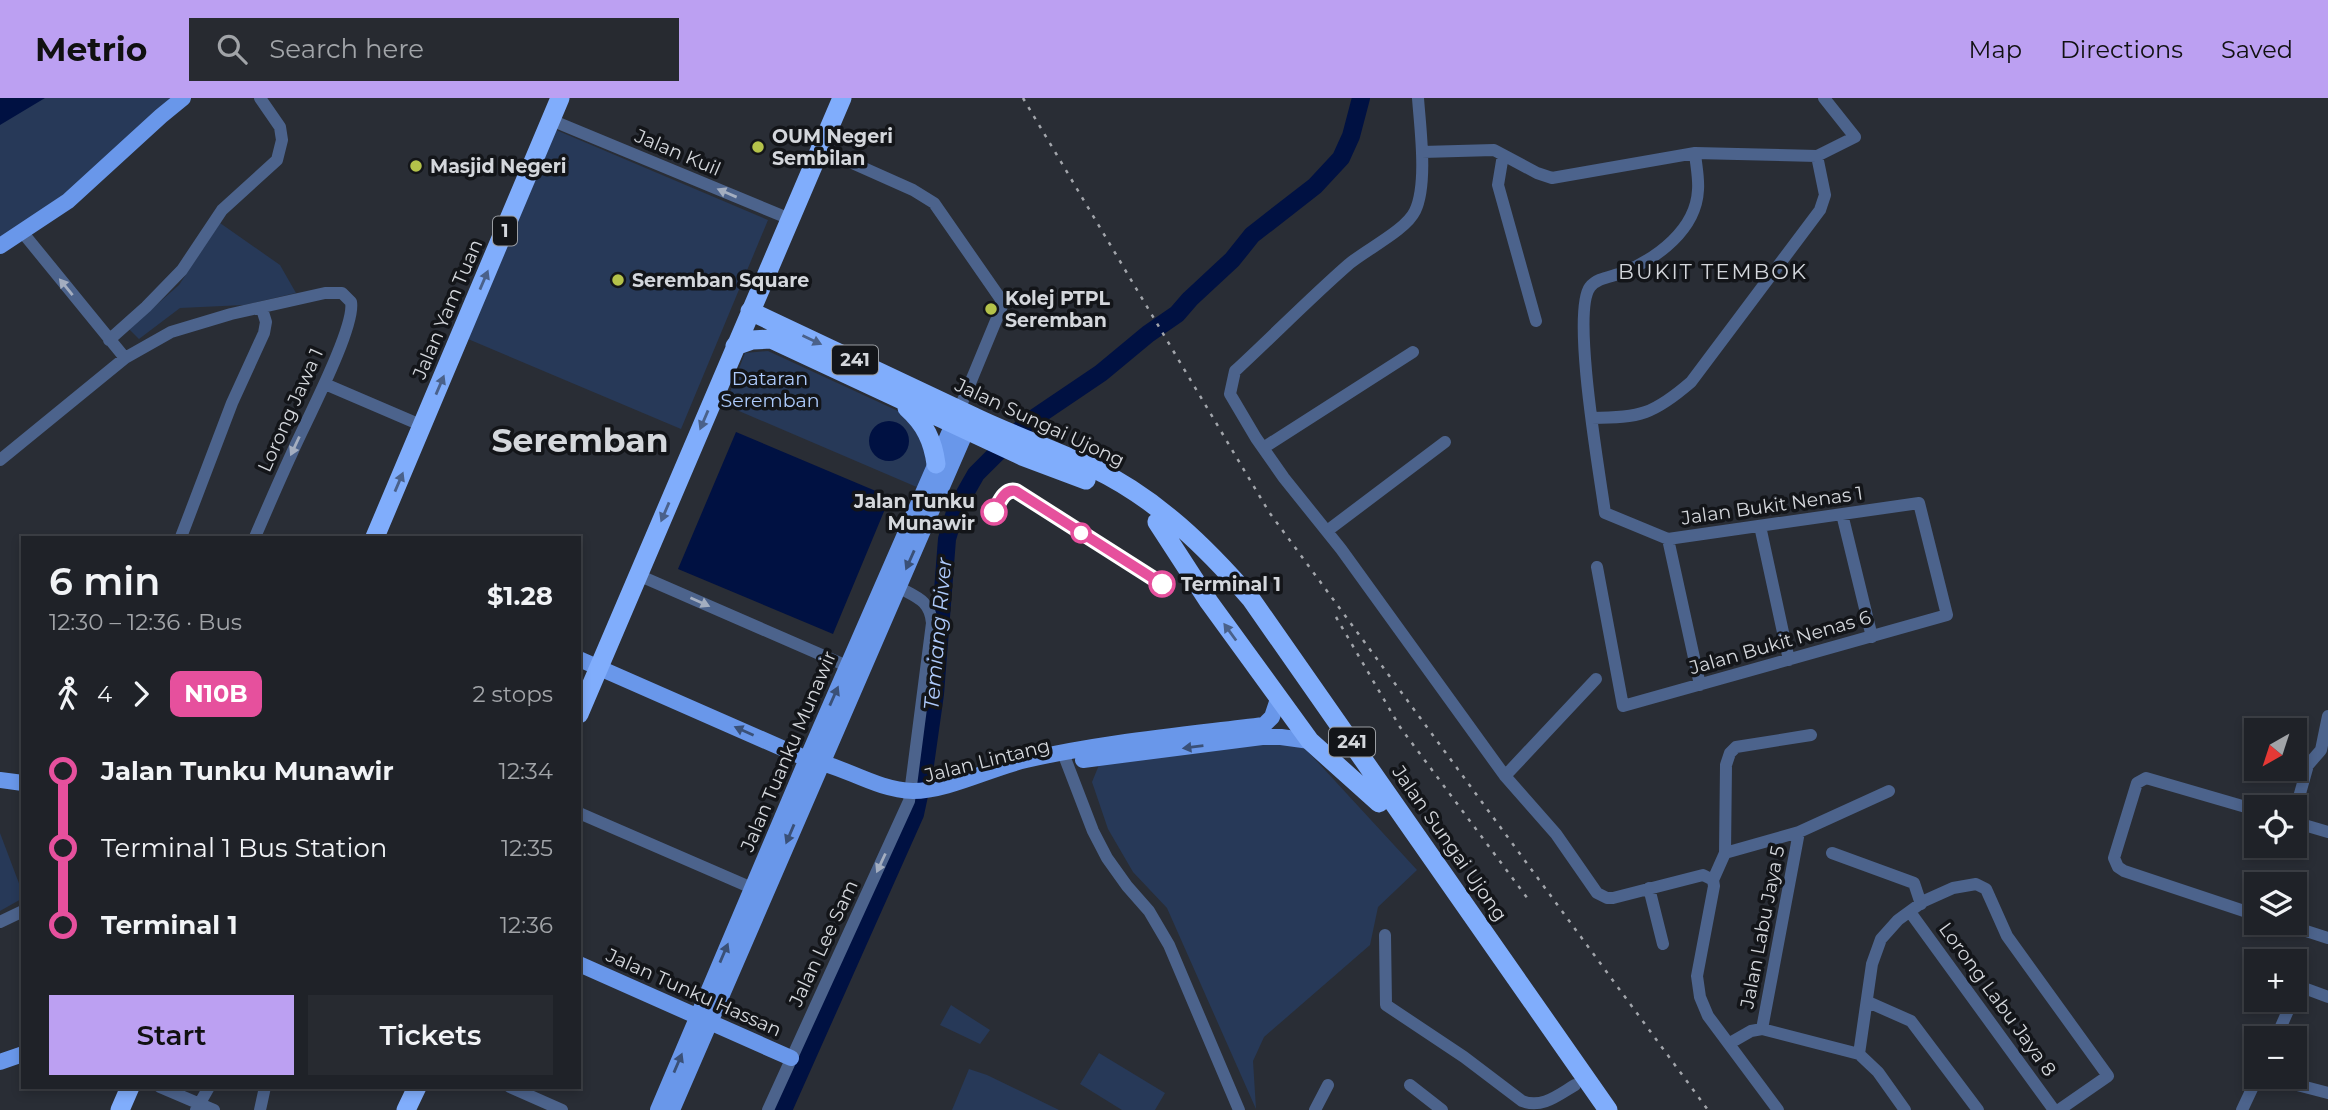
<!DOCTYPE html>
<html lang="en">
<head>
<meta charset="utf-8">
<style>
  body { margin:0; font-family:Montserrat,sans-serif; background:#272a30; color:#f1f3f6; height:100vh; display:flex; flex-direction:column; font-size:26px; white-space:nowrap }
  * { box-sizing:border-box; margin:0 }
  p { font-size:23px; color:#a1a4a8 }
  .icon { flex:none; width:38px; height:38px; fill:none; stroke:currentColor; stroke-width:2; stroke-linecap:round; stroke-linejoin:round }
  .map { position:relative; flex:1; overflow:hidden }
  .drawer { position:absolute; left:21px; top:438px; width:560px; height:553px; display:flex; flex-direction:column; background:#1f2228; border-radius:0px; box-shadow:0 4px 10px #0003,0 0 0 2px #3c3f45 }
  .drawer>* { flex:none }
  .badge { padding:0 14px; border-radius:10px; font-size:24px; line-height:46px }
  .needle { width:46px; rotate:219deg }
  .tools { position:absolute; left:2244px; top:620px; display:grid; gap:14px }
  .tools a { display:grid; place-items:center; width:63px; height:63px; border-radius:0px; background:#1f2228; box-shadow:0 4px 10px #0003,0 0 0 2px #3c3f45; font-size:35px }
  .map>.badge { position:absolute; translate:-50% -50%; box-shadow:0 0 0 4px #fff }
  .legs { display:flex; align-items:center; gap:10px; height:77px; padding:0 28px; font-size:23px }
  .legs p { margin-inline-start:auto }
  .overview { display:flex; align-items:center; justify-content:space-between; height:119px; padding:0 28px }
  h1 { font-size:38px; font-weight:600; line-height:52px }
  .button { display:flex; gap:14px; margin-top:auto; padding:14px 28px }
  .button a { flex:1; height:80px; border-radius:0px; background:#bca0f2; color:#111; font-size:28px; font-weight:600; line-height:80px; text-align:center }
  .button a+a { background:#272a30; color:#f1f3f6 }
  ul { padding:0 28px; list-style:none }
  li { display:flex; align-items:center; gap:24px; height:77px; font-size:26px }
  li i { display:grid; place-items:center; width:10px; height:100%; margin:0 9px; background:currentColor }
  li i::after { content:''; width:18px; height:18px; margin:-9px; border:5px solid; border-radius:50%; background:#1f2228 }
  li p { margin-inline-start:auto }
  li:first-child i { background:linear-gradient(#0000 50%,currentColor 0) }
  li:last-child i { background:linear-gradient(currentColor 50%,#0000 0) }
  header { display:flex; align-items:center; gap:42px; box-sizing:border-box; height:98px; padding:0 35px; background:#bca0f2; color:#111 }
  header strong { font-size:33px }
  nav { display:flex; gap:38px; margin-inline-start:auto; font-size:24px }
  .search { width:490px; height:63px; background:#272a30; display:flex; align-items:center; gap:18px; box-sizing:border-box; padding:0 24px; border-radius:0px; color:#a1a4a8; font-size:26px }
  .map>svg:first-child { display:block }
</style>
</head>
<body>
<header>
<strong>Metrio</strong>
<div class="search"><svg class="icon" aria-label="search" viewBox="0 0 24 24"><circle cx="10" cy="10" r="6"/><path d="M15 15l6 6"/></svg>Search here</div>
<nav><a>Map</a><a>Directions</a><a>Saved</a></nav>
</header>
<div class="map">
<svg width="2328" height="1012" viewBox="0 0 2328 1012">
  <rect width="100%" height="100%" fill="#292d35"/>
  <!-- green -->
  <path fill="#273958" d="M0,0h173l-76,75 -97,69z
    M556,32l212,90 -87,209 -213,-90z
    M220,125l60,42 16,28 -52,12 -64,3 -41,31 -10,-10 50,-44z
    M768,253l130,60 25,27 7,26 -11,24 -194,-83 20,-52z
    M1287,639l14,7 116,126 -39,37 -8,38 -106,92 -11,24 3,48 -89,-201 -34,-36 -25,-43 -16,-47 7,-17z
    M0,735l23,61v4l-23,13z
    M951,907l39,25 -10,14 -40,-19z
    M1099,955l66,40 -10,17h-33l-42,-26z
    M969,971l18,6 72,35h-107z"/>
  <!-- water -->
  <path fill="#001142" d="M0,0h45l-45,27z
    M869 343a20 20 0 1 1 40 0a20 20 0 1 1-40 0Z
    M736,334l154,65 -57,137 -155,-65z"/>
  <g fill="none" stroke-linecap="round" stroke-linejoin="round">
    <!-- river -->
    <path stroke="#001142" stroke-width="18" d="M783,1012l132,-296 9,-42 11,-78 12,-155 9,-30 20,-35 51,-51 74,-50 47,-39 29,-20 13,-15 42,-39 20,-25 63,-49 26,-28 10,-22 10,-38"/>
    <!-- minor -->
    <path stroke="#4c638c" stroke-width="12" d="M1418,0c2,29 10,86 -3,113 -9,19 -48,38 -66,53 -39,34 -76,72 -114,107l-5,23 26,44 28,40 57,71 164,227 51,58 41,59 10,5h6l90,-23 10,5
      M551,22l239,99
      M821,51l92,41 21,13 66,95 2,8 -43,104
      M1422,54l72,-2 43,23 15,5 143,-25 122,3 38,-19 -31,-39
      M1503,57l-5,30 38,136
      M23,135l102,125
      M109,242l37,-33 36,-37 40,-60 55,-50 5,-20 -2,-13 -20,-29
      M325,286l98,42
      M1592,320c48,0 62,-4 99,-36l129,-172 5,-15 -8,-39
      M1263,350l150,-96
      M0,362l125,-102 46,-26 60,-18 94,-21h17l9,9c5,25 -47,123 -59,151 -13,28 -25,56 -37,84
      M1842,416l30,123
      M1760,428l29,134
      M1327,433l118,-89
      M181,439l51,-134 32,-70 2,-11 -4,-13
      M1668,441l32,146
      M1597,469l26,139 324,-91 -28,-112 -251,36 -63,-26c-5,-37 -34,-201 -15,-226 8,-10 23,-10 34,-15 33,-14 72,-42 74,-82 1,-12 -2,-25 -3,-37
      M638,477l209,91
      M2321,652l7,-34
      M1063,655l30,78 14,27 20,28 22,25 20,34 70,165
      M1505,678l91,-97
      M2256,712l-110,-32 -9,5 -23,75 4,9 6,4 132,44
      M579,715l173,75
      M2294,717l14,-50 13,-15
      M2294,724l34,10
      M1725,755l74,-21 90,-41
      M1832,755l82,30 7,21
      M1649,790l14,56
      M1910,814l144,198
      M0,824l23,-11
      M2278,824l50,16
      M1385,837l1,70 78,52 58,44c20,8 36,-6 53,-16
      M2294,899l4,-7 6,-2 24,9
      M1868,904l43,19 67,89
      M1762,931l37,-197
      M2276,940l17,-39
      M1730,945l21,-12 11,-2 97,25 19,18 27,38
      M1859,956l13,-90 9,-25 17,-19 26,-19 29,-13 23,-4 10,5 21,47 101,140 -49,34
      M2263,978l65,17
      M1410,987l32,25
      M160,989l54,23
      M510,989l52,23
      M196,1012l13,-23
      M260,1012l5,-23
      M768,1012l141,-309 23,-178c-2,-23 -16,-26 -34,-36
      M1315,1012l13,-25
      M1778,1012l-70,-94 -8,-19 -3,-21 17,-90 -1,-6 12,-27 1,-88 4,-12 6,-6 75,-12
      M2242,1012l16,-34"/>
    <!-- major -->
    <path stroke="#6997ea" stroke-width="16" d="M0,148l68,-45 93,-85 22,-18
      M579,561l228,100c36,6 68,31 106,32 34,0 78,-23 113,-31 78,-18 158,-25 238,-35l8,-8 6,-18
      M1083,662l179,-23h19l29,4
      M0,682l23,3
      M579,866l212,94
      M0,964l23,-8
      M658,1012l149,-351 150,-344
      M672,1012l298,-688"/>
    <!-- highway -->
    <path stroke="#80adfc" stroke-width="19" d="M750,213c77,36 154,73 231,109 37,17 75,31 112,48 63,30 113,79 158,131l357,511
      M735,248l17,-6 19,-1 251,117 64,24
      M907,310c18,16 26,33 29,56
      M1157,424l52,80 101,139 69,62
      M375,439l185,-439
      M579,616l263,-616
      M120,1012l10,-23
      M406,1012l11,-23"/>
    <!-- rail -->
    <path stroke="#a2a5ab" stroke-width="2.5" stroke-dasharray="3.5 7" stroke-linecap="butt" d="M1023,0l246,414 439,598
      M1336,519l64,110 128,172"/>
  </g>
  <!-- one-way arrows -->
  <defs><path id="oneway-solid" d="M-6-.8H1V-3.2L6.5 0L1 3.2V.8H-6Z" transform="scale(1.75)"/></defs>
  <g fill="#a4aec0">
    <use href="#oneway-solid" transform="translate(727 95) rotate(-157)"/>
    <use href="#oneway-solid" transform="translate(66 189) rotate(-129)"/>
    <use href="#oneway-solid" transform="translate(295 348) rotate(115)"/>
    <use href="#oneway-solid" transform="translate(700 504) rotate(24)"/>
    <use href="#oneway-solid" transform="translate(881 765) rotate(115)"/>
  </g>
  <g fill="#4a618a">
    <use href="#oneway-solid" transform="translate(484 182) rotate(-67)"/>
    <use href="#oneway-solid" transform="translate(812 242) rotate(25)"/>
    <use href="#oneway-solid" transform="translate(440 287) rotate(-67)"/>
    <use href="#oneway-solid" transform="translate(704 322) rotate(113)"/>
    <use href="#oneway-solid" transform="translate(399 384) rotate(-67)"/>
    <use href="#oneway-solid" transform="translate(665 414) rotate(113)"/>
    <use href="#oneway-solid" transform="translate(1230 534) rotate(-126)"/>
  </g>
  <g fill="#3a5077">
    <use href="#oneway-solid" transform="translate(910 462) rotate(114)"/>
    <use href="#oneway-solid" transform="translate(834 598) rotate(-66)"/>
    <use href="#oneway-solid" transform="translate(744 633) rotate(-156)"/>
    <use href="#oneway-solid" transform="translate(1193 649) rotate(173)"/>
    <use href="#oneway-solid" transform="translate(790 736) rotate(113)"/>
    <use href="#oneway-solid" transform="translate(724 855) rotate(-67)"/>
    <use href="#oneway-solid" transform="translate(678 965) rotate(-67)"/>
  </g>
  <g fill="none" stroke-linecap="round" stroke-linejoin="round">
    <!-- line-1 casing -->
    <g stroke="#fff" stroke-width="16">
      <path id="line-1" d="M994,414c5,-9 10,-24 22,-21l146,93"/>
    </g>
    <!-- line-1 -->
    <use href="#line-1" stroke="#e6509d" stroke-width="10"/>
  </g>
  <!-- markers -->
  <g fill="#b4c24a" stroke="#131519" stroke-width="2.5">
    <circle cx="758" cy="49" r="7"/>
    <circle cx="416" cy="68" r="7"/>
    <circle cx="618" cy="182" r="7"/>
    <circle cx="991" cy="211" r="7"/>
  </g>
  <g fill="#fff" stroke="#e6509d" stroke-width="3.5">
    <circle cx="994" cy="414" r="12"/>
    <circle cx="1081" cy="435" r="9"/>
    <circle cx="1162" cy="486" r="12"/>
  </g>
  <g text-anchor="middle" stroke-width="7" stroke-linejoin="round" paint-order="stroke">
    <!-- shield labels -->
    <g fill="#131519" stroke="#9a9da2" stroke-width="2">
      <rect x="493" y="118.5" width="24" height="29" rx="5"/>
      <rect x="832" y="247.5" width="46" height="29" rx="5"/>
      <rect x="1329" y="629.5" width="46" height="29" rx="5"/>
    </g>
    <g font-size="18" font-weight="bold" fill="#d4d7dc">
      <text x="505" y="139">1</text>
      <text x="855" y="268">241</text>
      <text x="1352" y="650">241</text>
    </g>
    <!-- poi labels -->
    <g font-size="19" font-weight="bold" fill="#d4d7dc" stroke="#131519" text-anchor="start">
      <text x="772" y="45">OUM Negeri<tspan x="772" dy="22">Sembilan</tspan></text>
      <text x="430" y="75">Masjid Negeri</text>
      <text x="632" y="189">Seremban Square</text>
      <text x="1005" y="207">Kolej PTPL<tspan x="1005" dy="22">Seremban</tspan></text>
    </g>
    <!-- street labels -->
    <g font-size="19" fill="#d4d7dc" stroke="#131519">
      <text transform="translate(678 54) rotate(23)" y="7">Jalan Kuil</text>
      <text transform="translate(447 211) rotate(-67)" y="7">Jalan Yam Tuan</text>
      <text transform="translate(290 312) rotate(-66)" y="7">Lorong Jawa 1</text>
      <text transform="translate(1040 324) rotate(25)" y="7">Jalan Sungai Ujong</text>
      <text transform="translate(1772 407) rotate(-8)" y="7">Jalan Bukit Nenas 1</text>
      <text transform="translate(1780 544) rotate(-16)" y="7">Jalan Bukit Nenas 6</text>
      <text transform="translate(788 653) rotate(-67)" y="7">Jalan Tuanku Munawir</text>
      <text transform="translate(987 662) rotate(-14)" y="7">Jalan Lintang</text>
      <text transform="translate(1450 745) rotate(55)" y="7">Jalan Sungai Ujong</text>
      <text transform="translate(1762 829) rotate(-79)" y="7">Jalan Labu Jaya 5</text>
      <text transform="translate(823 845) rotate(-65)" y="7">Jalan Lee Sam</text>
      <text transform="translate(694 894) rotate(24)" y="7">Jalan Tunku Hassan</text>
      <text transform="translate(1998 901) rotate(54)" y="7">Lorong Labu Jaya 8</text>
    </g>
    <!-- park labels -->
    <g font-size="19" fill="#adcafb" stroke="#131519">
      <text x="770" y="287">Dataran<tspan x="770" dy="22">Seremban</tspan></text>
    </g>
    <!-- stop labels -->
    <g font-size="19" font-weight="bold" fill="#d4d7dc" stroke="#131519" text-anchor="end">
      <text x="975" y="410">Jalan Tunku<tspan x="975" dy="22">Munawir</tspan></text>
      <text x="1181" y="493" text-anchor="start">Terminal 1</text>
    </g>
    <!-- neighbourhood labels -->
    <g font-size="21" letter-spacing="2" fill="#d4d7dc" stroke="#131519">
      <text x="1713" y="181">BUKIT TEMBOK</text>
    </g>
    <!-- water labels -->
    <g font-size="21" font-style="italic" fill="#aecafb" stroke="#131519">
      <text transform="translate(938 536) rotate(-85)" y="7">Temiang River</text>
    </g>
    <!-- town labels -->
    <g font-size="33" font-weight="bold" fill="#d4d7dc" stroke="#131519">
      <text x="580" y="354">Seremban</text>
    </g>
  </g>
</svg>
<div class="tools">
<a><svg class="needle" viewBox="-14 -14 28 28"><path d="M0-13l5 13h-10z" fill="#e53935"/><path d="M0 13l5-13h-10z" fill="#a1a4a8"/></svg></a>
<a><svg class="icon" aria-label="locate" viewBox="0 0 24 24"><circle cx="12" cy="12" r="6"/><path d="M12 2v4M12 18v4M2 12h4M18 12h4"/></svg></a>
<a><svg class="icon" aria-label="layers" viewBox="0 0 24 24"><path d="M12 4l9 5-9 5-9-5zM3 14l9 5 9-5"/></svg></a>
<a>+</a>
<a>−</a>
</div>
<section class="drawer">
<div class="overview"><div><h1>6 min</h1><p>12:30 – 12:36 · Bus</p></div><b>$1.28</b></div>
<div class="legs"><svg class="icon" aria-label="walk" viewBox="0 0 24 24"><circle cx="13" cy="4" r="2"/><path d="M13 8l-2 6 4 7M11 14l-3 7M7 12l3-4h3l4 4"/></svg>4<svg class="icon" aria-label="forward" viewBox="0 0 24 24"><path d="M9 5l7 7-7 7"/></svg><b class="badge" style="background:#e6509d;color:#fff">N10B</b><p>2 stops</p></div>
<ul>
<li><i style="color:#e6509d"></i><b>Jalan Tunku Munawir</b><p>12:34</p></li>
<li><i style="color:#e6509d"></i><span>Terminal 1 Bus Station</span><p>12:35</p></li>
<li><i style="color:#e6509d"></i><b>Terminal 1</b><p>12:36</p></li>
</ul>
<div class="button"><a>Start</a><a>Tickets</a></div>
</section>
</div>
</body>
</html>
